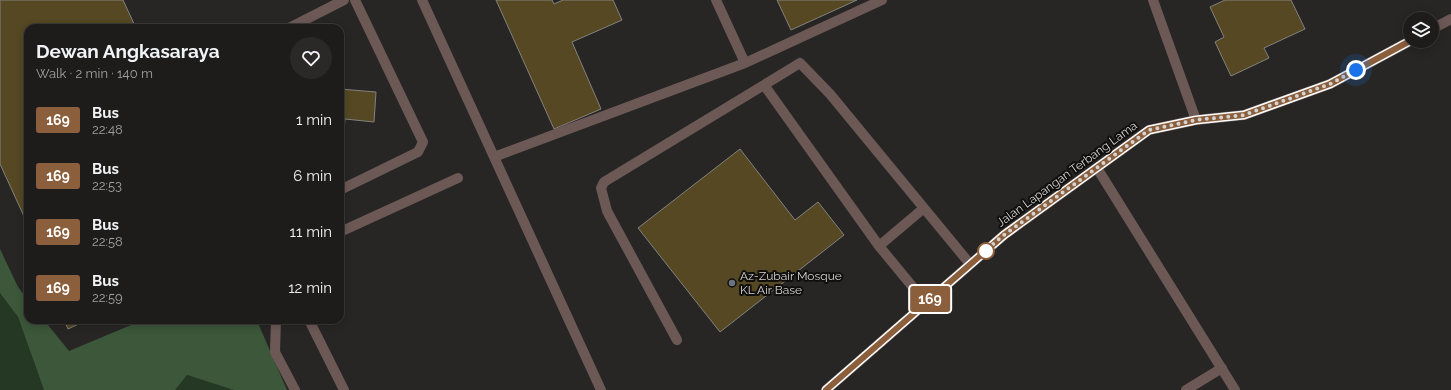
<!DOCTYPE html>
<html lang="en">
<head>
<meta charset="utf-8">
<style>
  body { margin:0; font-family:Raleway,sans-serif; background:#2a2928; color:#f1f3f6; height:100vh; display:flex; flex-direction:column; font-size:15px; white-space:nowrap }
  * { box-sizing:border-box; margin:0 }
  p { font-size:13px; color:#a0a1a3 }
  .icon { flex:none; width:22px; height:22px; fill:none; stroke:currentColor; stroke-width:2; stroke-linecap:round; stroke-linejoin:round }
  .map { position:relative; flex:1; overflow:hidden }
  .side { position:absolute; left:24px; top:24px; width:320px; height:300px; display:flex; flex-direction:column; background:#1d1c1b; border-radius:12px; box-shadow:0 2px 10px #0003,0 0 0 1px #3b3a3a }
  .side>* { flex:none }
  .badge { padding:0 8px; border-radius:3px; font-size:14px; line-height:26px }
  .controls { position:absolute; left:1403px; top:12px; display:grid; gap:8px }
  .controls a { display:grid; place-items:center; width:36px; height:36px; border-radius:50%; background:#1d1c1b; box-shadow:0 2px 10px #0003,0 0 0 1px #3b3a3a; font-size:20px }
  .you { position:absolute; width:20px; height:20px; margin:-10px; border:3px solid #fff; border-radius:50%; background:#1a73e8; box-shadow:0 0 0 6px #1a73e833 }
  .map>.badge { position:absolute; translate:-50% -50%; box-shadow:0 0 0 2px #fff }
  .round { display:grid; place-items:center; flex:none; width:42px; height:42px; border-radius:21px; background:#2a2928 }
  .overview { display:flex; align-items:center; justify-content:space-between; height:68px; padding:0 12px }
  h1 { font-size:19px; font-weight:700; line-height:30px }
  ul { padding:0; list-style:none }
  li { display:flex; align-items:center; gap:12px; height:56px; padding:0 12px }
  li div { flex:1 }
  li b { display:block; font-size:15px }
  li em { font-style:normal }
  li .badge { min-width:44px; font-weight:700; text-align:center }
  .map>svg:first-child { display:block }
</style>
</head>
<body>
<div class="map">
<svg width="1451" height="390" viewBox="0 0 1451 390">
  <rect width="100%" height="100%" fill="#272624"/>
  <!-- green -->
  <path fill="#253823" d="M0,293l18,24 26,73h-44z
    M186,375l47,14 1,1h-59z"/>
  <!-- forest -->
  <path fill="#3c573a" d="M0,249l18,38 10,13v20h16l25,31 74,-31h111l4,3 29,67h-53l-47,-15 -12,15h-131l-26,-73 -18,-24z"/>
  <!-- building -->
  <path fill="#554823" stroke="#83827f" d="M0,0h123l13,28h-108v197l-28,-61z
    M496,0h56l2,4 9,-4h50l9,20 -50,22 29,67 -47,20z
    M777,0h80l-66,30z
    M1225,0h66l14,29 -41,19 5,10 -38,18 -16,-34 9,-5 -14,-30z
    M340,89l36,3 -2,30 -29,-3 -3,33 -2,-1z
    M740,149l55,71 23,-18 26,33 -124,97 -82,-104z
    M64,320h23l-19,9z"/>
  <g fill="none" stroke-linecap="round" stroke-linejoin="round">
    <!-- service -->
    <path stroke="#6c5956" stroke-width="10" d="M422,0l179,390
      M716,0l29,63
      M1153,0l43,120
      M289,28l55,-28
      M494,157l251,-94 137,-63
      M1097,168l138,222
      M340,190l78,-38 5,-10 -68,-142
      M340,232l118,-54
      M879,246l45,-38
      M926,303l-47,-57 -115,-161 36,-22 30,31 140,170
      M276,320l-1,32 20,38
      M309,320l35,70
      M677,340l-70,-129 -6,-23 3,-6 160,-97
      M1186,390l36,-22"/>
    <!-- minor -->
    <path stroke="#6c5956" stroke-width="10" d="M1432,29l19,-10
      M826,390l178,-155 145,-105 47,-10 48,-5 86,-31 80,-43"/>
  </g>
  <g fill="none" stroke-linecap="round" stroke-linejoin="round">
    <!-- line casing -->
    <g stroke="#fff" stroke-width="9">
      <path id="line" d="M826,390l178,-155 145,-105 47,-10 48,-5 86,-31 80,-43"/>
    </g>
    <!-- line -->
    <use href="#line" stroke="#8b5e3c" stroke-width="6"/>
    <!-- walk -->
    <path stroke="#d4d3d2" stroke-width="4" stroke-dasharray="0 7.2" d="M986,251l-5,3 23,-19 145,-105 47,-10 48,-5 86,-31 26,-14"/>
  </g>
  <!-- markers -->
  <circle fill="#fff" stroke="#8b5e3c" stroke-width="2" cx="986" cy="251" r="8"/>
  <circle fill="#6b7280" stroke="#100f0e" stroke-width="1.5" cx="732" cy="283" r="4"/>
  <g text-anchor="middle" stroke-width="4" stroke-linejoin="round" paint-order="stroke">
    <!-- street labels -->
    <g font-size="12" fill="#d4d3d2" stroke="#100f0e">
      <text transform="translate(1067 174) rotate(-36)" y="4">Jalan Lapangan Terbang Lama</text>
    </g>
    <!-- poi labels -->
    <g font-size="12" fill="#d4d3d2" stroke="#100f0e" text-anchor="start">
      <text x="740" y="280">Az-Zubair Mosque<tspan x="740" dy="14">KL Air Base</tspan></text>
    </g>
  </g>
</svg>
<div class="controls">
<a><svg class="icon" aria-label="layers" viewBox="0 0 24 24"><path d="M12 4l9 5-9 5-9-5zM3 14l9 5 9-5"/></svg></a>
</div>
<div class="you" style="left:1356px;top:70px"></div>
<b class="badge" style="left:930px;top:299px;background:#8b5e3c;color:#fff">169</b>
<section class="side">
<div class="overview"><div><h1>Dewan Angkasaraya</h1><p>Walk · 2 min · 140 m</p></div><a class="round"><svg class="icon" aria-label="heart" viewBox="0 0 24 24"><path d="M12 20l-8-8c-3-5 5-10 8-4 3-6 11-1 8 4z"/></svg></a></div>
<ul>
<li><span class="badge" style="background:#8b5e3c;color:#fff">169</span><div><b>Bus</b><p>22:48</p></div><em>1 min</em></li>
<li><span class="badge" style="background:#8b5e3c;color:#fff">169</span><div><b>Bus</b><p>22:53</p></div><em>6 min</em></li>
<li><span class="badge" style="background:#8b5e3c;color:#fff">169</span><div><b>Bus</b><p>22:58</p></div><em>11 min</em></li>
<li><span class="badge" style="background:#8b5e3c;color:#fff">169</span><div><b>Bus</b><p>22:59</p></div><em>12 min</em></li>
</ul>
</section>
</div>
</body>
</html>
